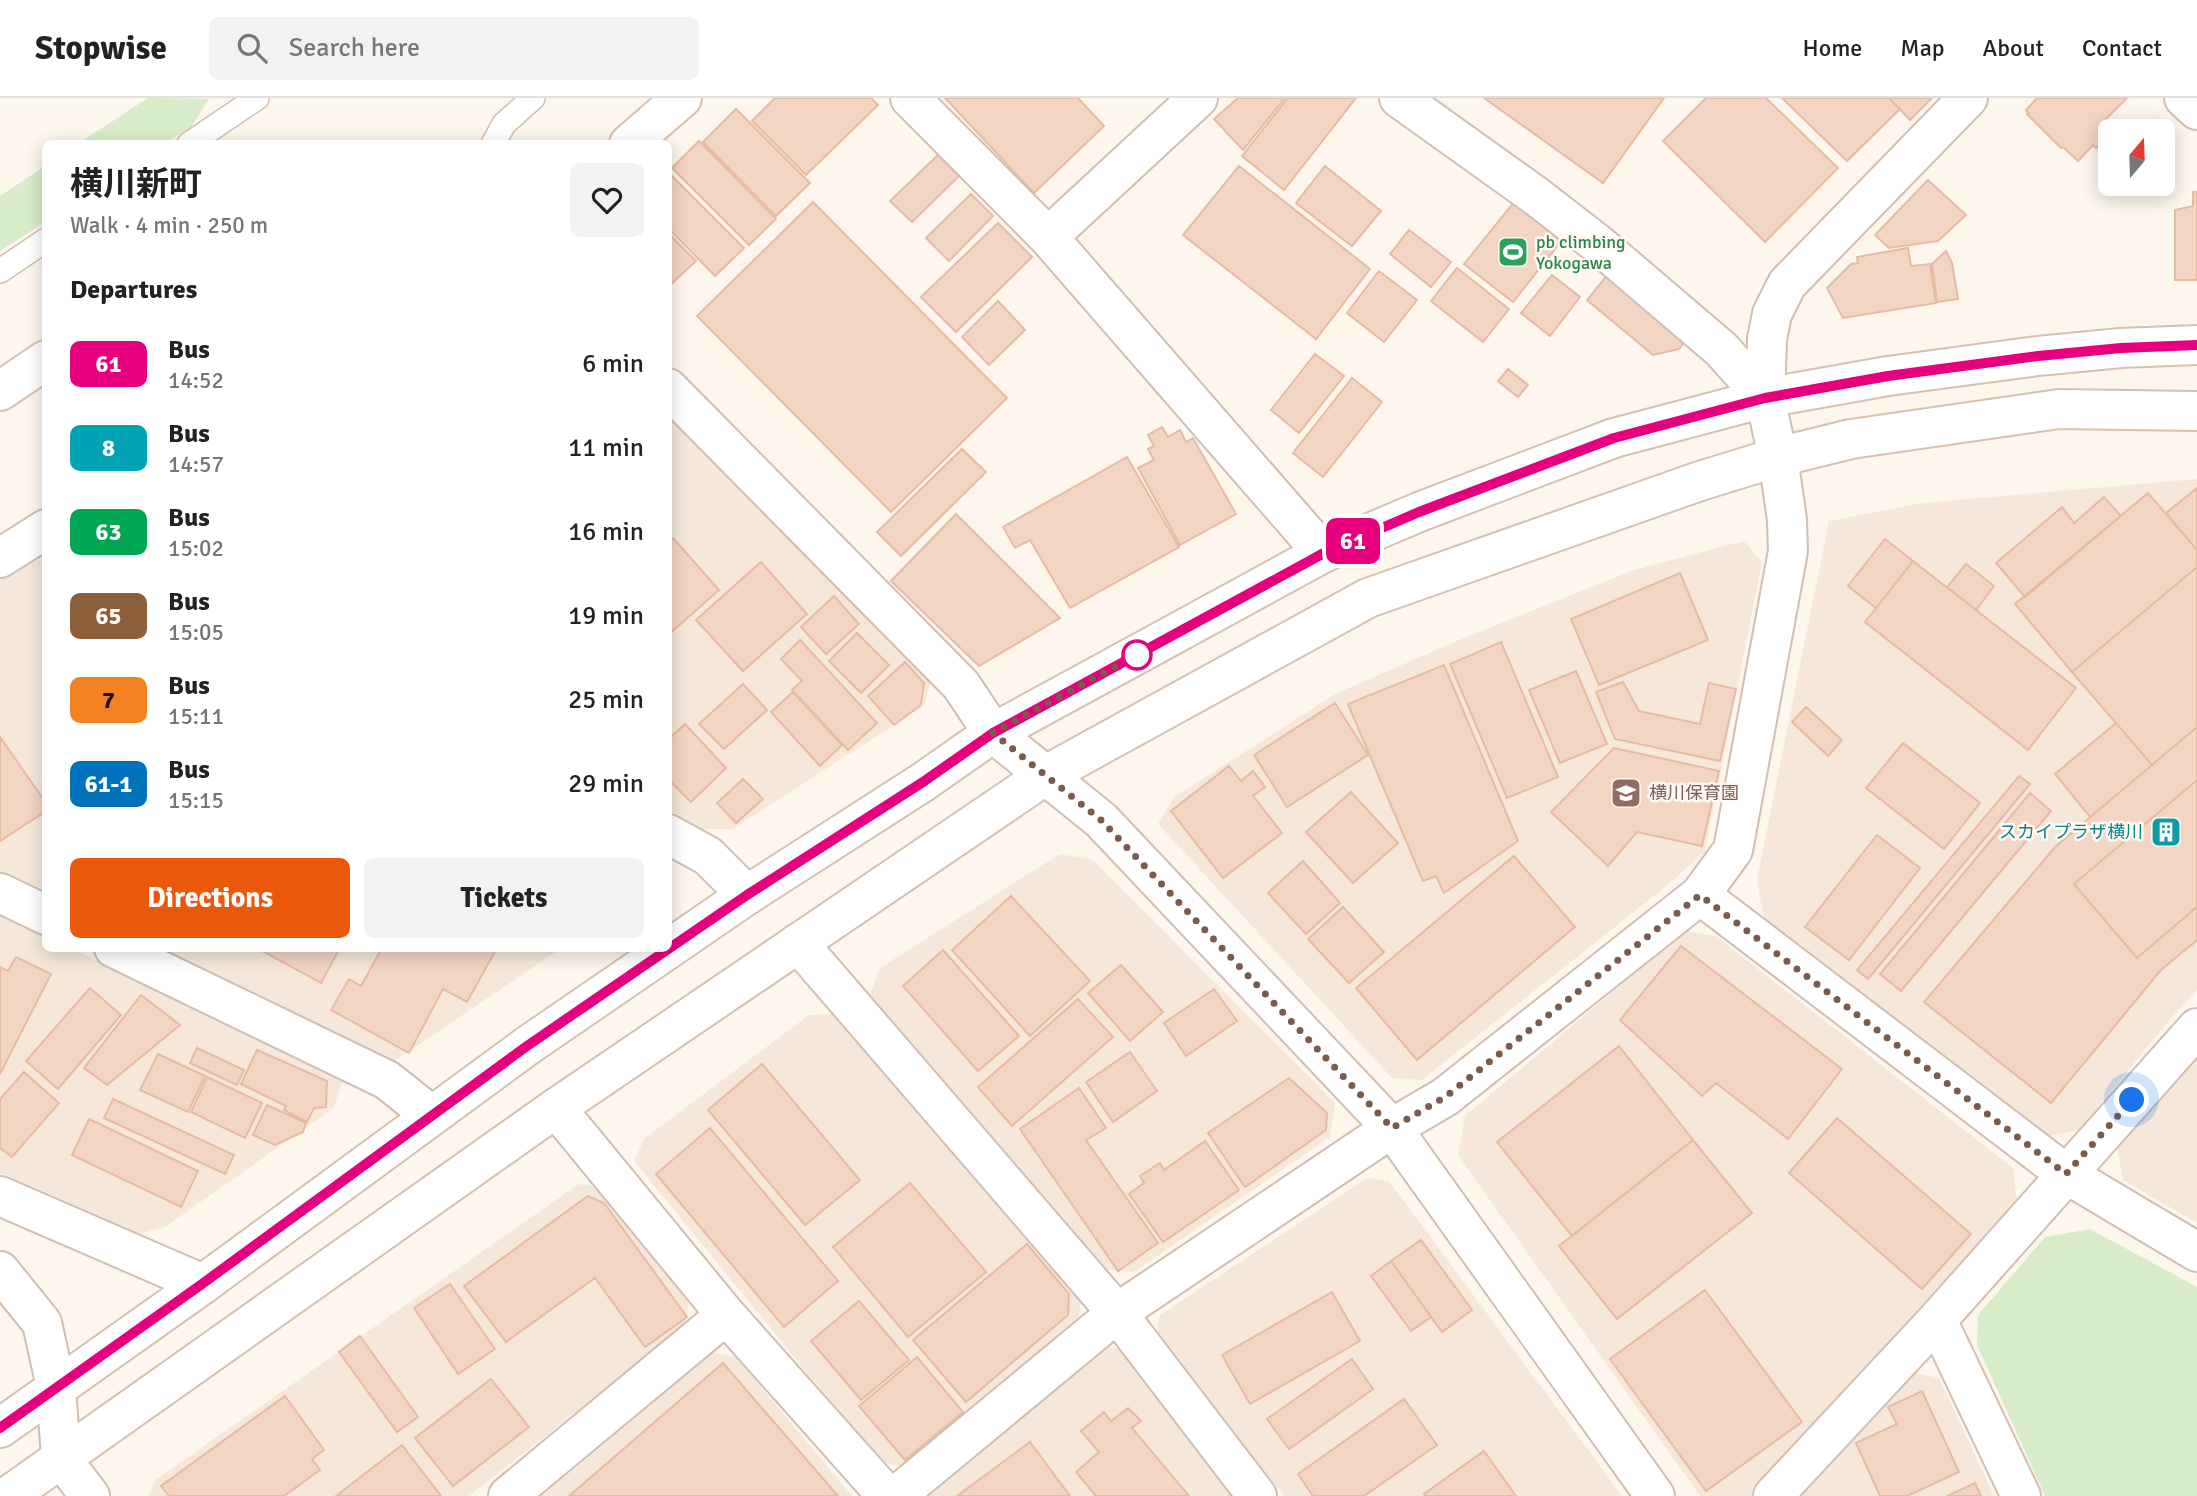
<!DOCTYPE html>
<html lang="en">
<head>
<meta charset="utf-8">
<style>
  body { margin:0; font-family:Signika,"Noto Sans JP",sans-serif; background:#f2f2f2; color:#222; height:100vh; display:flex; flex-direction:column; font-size:26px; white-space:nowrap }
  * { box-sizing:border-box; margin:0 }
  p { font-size:23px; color:#767676 }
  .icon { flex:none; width:38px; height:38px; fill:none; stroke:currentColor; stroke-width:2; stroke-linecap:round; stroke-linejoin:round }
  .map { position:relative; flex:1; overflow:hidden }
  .side { position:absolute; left:42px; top:42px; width:630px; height:812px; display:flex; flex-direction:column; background:#fff; border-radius:10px; box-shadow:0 4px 18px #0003 }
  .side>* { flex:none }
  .badge { padding:0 14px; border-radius:10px; font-size:24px; line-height:46px }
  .needle { width:46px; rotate:19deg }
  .buttons { position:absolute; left:2098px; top:21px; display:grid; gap:14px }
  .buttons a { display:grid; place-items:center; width:77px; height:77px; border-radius:10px; background:#fff; box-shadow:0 4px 18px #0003; font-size:35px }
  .you { position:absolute; width:35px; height:35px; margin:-18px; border:5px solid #fff; border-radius:50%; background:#1a73e8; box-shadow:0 0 0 10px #1a73e833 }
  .map>.badge { position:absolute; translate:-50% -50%; box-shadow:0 0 0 4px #fff }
  h2 { padding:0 28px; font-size:26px; line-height:63px }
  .round { display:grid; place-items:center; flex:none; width:74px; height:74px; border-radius:10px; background:#f2f2f2 }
  .headline { display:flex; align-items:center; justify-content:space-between; height:119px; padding:0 28px }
  h1 { font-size:33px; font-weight:700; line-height:52px }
  .action { display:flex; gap:14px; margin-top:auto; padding:14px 28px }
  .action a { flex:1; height:80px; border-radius:10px; background:#ea580c; color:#fff; font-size:28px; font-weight:700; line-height:80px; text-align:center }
  .action a+a { background:#f2f2f2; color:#222 }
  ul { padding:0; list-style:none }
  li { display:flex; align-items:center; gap:21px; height:84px; padding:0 28px }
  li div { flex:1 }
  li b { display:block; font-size:26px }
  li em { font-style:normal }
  li .badge { min-width:77px; font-weight:700; text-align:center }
  header { display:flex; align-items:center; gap:42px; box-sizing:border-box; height:98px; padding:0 35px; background:#fff; border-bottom:2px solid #e0e0e0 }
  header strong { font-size:33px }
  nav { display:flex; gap:38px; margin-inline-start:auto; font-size:24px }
  .search { width:490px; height:63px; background:#f2f2f2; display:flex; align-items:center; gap:18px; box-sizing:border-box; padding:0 24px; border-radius:10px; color:#767676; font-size:26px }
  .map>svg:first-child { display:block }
</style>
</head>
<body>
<header>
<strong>Stopwise</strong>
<div class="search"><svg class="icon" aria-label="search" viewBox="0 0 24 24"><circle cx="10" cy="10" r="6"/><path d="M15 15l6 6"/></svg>Search here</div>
<nav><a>Home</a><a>Map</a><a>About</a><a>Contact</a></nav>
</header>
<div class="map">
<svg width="2197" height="1398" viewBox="0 0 2197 1398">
  <rect width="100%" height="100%" fill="#fdf6ec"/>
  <!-- residential -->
  <path fill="#f5e8da" d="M668,316l264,260 -7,31 -192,124h-32l-32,-19z
    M2197,381v511l-20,21 -98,119 -29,6 -286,-217 -7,-39 72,-359 94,-18z
    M1744,443l18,21 -57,290 -41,36 -242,192 -30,-2 -234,-254 16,-27 163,-104 127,-55 170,-68z
    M45,454v335l-16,1 -29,-14v-294z
    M1060,756l33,6 242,243 -5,34 -196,135 -27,-2 -237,-275 10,-27z
    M0,816l45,22 1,12 26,1 271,130 -9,29 -169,119 -31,8 -134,-62z
    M1685,833l31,5 297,232 4,39 -265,289h-52l-242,-341 7,-39z
    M148,851h412l-167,113z
    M840,916l242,279 -4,30 -168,144 -29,-4 -247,-302 10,-22 165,-124z
    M2197,954v171l-74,-43 -7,-36z
    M1367,1080l22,3 233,315h-337l-130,-152 5,-29z
    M579,1086l23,3 88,109 -5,30 -216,170h-320l6,-16z
    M1102,1248l25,4 125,146h-322l2,-7z
    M713,1255l23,4 116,139h-310z
    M1911,1274l28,6 55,118h-194z"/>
  <!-- green -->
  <path fill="#d8ecc9" d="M148,0l61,1 -17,27 -27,17h-86z
    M45,68v56l-45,29v-55z
    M2090,1131l107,58v209h-152l-68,-151 1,-30 67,-78z"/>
  <!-- building -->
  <path fill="#f3d5c3" stroke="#e6bba3" stroke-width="2" d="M775,0h96l7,7 -72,70 -54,-54z
    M945,0h133l26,28 -70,67z
    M1238,0h47l-42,52 -29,-31z
    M1288,0h68l-72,92 -42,-34z
    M1484,0h180l-61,85z
    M1706,0h60l72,70 -73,74 -102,-101z
    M1782,0h107l11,11 -53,52z
    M1889,0h43l-22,22z
    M2037,0h90l-25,25 8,11 -14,14 -3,-3 -15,16 -15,-14 -2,1 -34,-34 1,-1 -2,-3z
    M736,11l74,74 -34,33 -73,-74z
    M699,43l77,78 -27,26 -77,-77z
    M938,57l21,21 -47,46 -22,-21z
    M1239,68l131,103 -54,70 -133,-104z
    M1325,68l56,45 -29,35 -56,-43z
    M668,74l76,76 -29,28 -47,-48z
    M1928,82l38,35 -28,26 -49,7 -14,-13z
    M2193,94h4v88h-22v-70l18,-4z
    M971,96l22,22 -44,45 -23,-23z
    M1515,103l48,38 -50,63 -49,-38z
    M813,104l194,196 -116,114 -194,-196z
    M998,125l34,34 -76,75 -35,-35z
    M1409,132l42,32 -20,25 -41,-33z
    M668,135l28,28 -28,26z
    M1908,150l3,18 19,-2 6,39 -93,15 -16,-30 24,-24 7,-1 -1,-6z
    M1946,153l6,12 6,36 -21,3 -5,-38z
    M1457,170l52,41 -26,33 -52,-41z
    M1379,173l38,29 -33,42 -37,-29z
    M1609,175l79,65 -9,11 -26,6 -66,-55z
    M1552,177l28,22 -30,39 -29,-23z
    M998,203l27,29 -36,35 -27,-28z
    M1315,256l29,22 -45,57 -28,-23z
    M1508,271l20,16 -10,12 -20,-16z
    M1352,280l30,24 -59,75 -30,-24z
    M1162,329l6,10 12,-7 6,12 7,-4 43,76 -56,31 -42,-77 16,-8 -6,-11 6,-3 -6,-11z
    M962,351l24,23 -85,84 -24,-24z
    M1127,359l52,90 -109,61 -40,-68 -15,8 -12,-21z
    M2197,390v62l-31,-37z
    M2148,395l49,57v17l-125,105 -57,-68z
    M2104,399l17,19 -96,81 -29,-34 66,-56 12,16z
    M956,416l104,104 -81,48 -88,-85z
    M673,440l46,52 -51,45v-93z
    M1885,441l28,22 -37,47 -28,-22z
    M1913,463l163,127 -48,62 -163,-128z
    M761,464l46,52 -64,57 -47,-51z
    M1966,466l28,22 -18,24 -29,-23z
    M2197,469v160l-45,38 -80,-93z
    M1680,475l28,67 -109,45 -28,-66z
    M834,498l25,28 -33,30 -25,-27z
    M857,535l32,32 -28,28 -32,-32z
    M800,542l77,83 -29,27 -56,-60 10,-9 -21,-22z
    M1501,544l57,135 -51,21 -57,-134z
    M905,564l19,21 -3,22 -27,20 -26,-29z
    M1444,567l74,176 -74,52 -8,-17 -13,5 -75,-177z
    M1576,573l31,73 -47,19 -31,-73z
    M1623,584l16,29 61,13 9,-41 27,6 -16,72 -105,-22 -19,-47z
    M743,586l24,26 -43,39 -25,-25z
    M793,594l49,53 -22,21 -49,-54z
    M1335,605l33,52 -81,52 -33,-52z
    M1806,609l36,33 -14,16 -36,-34z
    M2116,625l36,42 -62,52 -35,-43z
    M685,626l41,44 -35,34 -23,-23v-39z
    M2197,629v53l-123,104 63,74 60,-51v33l-36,30 -110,133 -127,-101 131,-155z
    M0,639l46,66v8l-46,30z
    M1903,645l77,60 -36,46 -78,-61z
    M1614,650l105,23 -17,75 -65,-14 -29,34 -57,-54z
    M1229,668l12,15 12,-10 12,16 -12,9 29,37 -59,45 -52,-67z
    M2019,678l11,8 -162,195 -11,-9z
    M743,681l20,20 -27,24 -19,-20z
    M2197,682v127l-60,51 -63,-74z
    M1351,694l47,51 -45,40 -47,-51z
    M2030,695l21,18 -150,180 -21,-17z
    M1877,737l43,33 -71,92 -44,-33z
    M1514,758l61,71 -158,133 -61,-72z
    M1303,763l37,42 -34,31 -38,-41z
    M1011,798l79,85 -60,55 -78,-86z
    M1343,809l41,45 -35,31 -41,-44z
    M1681,848l161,123 -54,70 -72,-56 -14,13 -82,-76z
    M257,850h83l-19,35z
    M382,850h115l-30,54 -24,-13 -34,64 -78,-43 18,-31 12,7z
    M943,852l76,86 -41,35 -75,-85z
    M16,859l35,17 -51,100v-107l8,4z
    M1121,867l42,47 -33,29 -42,-48z
    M90,890l31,27 -63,74 -32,-28z
    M1214,891l23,32 -51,35 -22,-33z
    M141,897l39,30 -73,60 -23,-17z
    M1078,901l35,38 -101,89 -34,-39z
    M1619,948l74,94 -121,96 -75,-94z
    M197,950l47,22 -7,15 -47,-22z
    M257,952l70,31 -1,26 -12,1 -7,14 -23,-12 2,-4 -45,-22z
    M1130,954l27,39 -44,31 -27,-40z
    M158,956l47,22 -17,36 -48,-22z
    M762,966l98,116 -55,45 -97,-115z
    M24,974l35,31 -47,54 -12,-9v-49z
    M207,979l55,26 -17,35 -54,-26z
    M1289,980l38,35 -1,17 -81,57 -37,-54z
    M1079,990l27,40 -20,12 72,103 -40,28 -98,-142z
    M113,1001l121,56 -9,19 -121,-56z
    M267,1007l39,18 -3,9 -28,13 -22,-10z
    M1837,1020l134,116 -49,55 -133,-116z
    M89,1021l109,52 -17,36 -109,-52z
    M710,1030l128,153 -54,46 -128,-153z
    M1693,1042l59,73 -135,106 -58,-73z
    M1205,1043l34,49 -76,52 -34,-48 15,-11 -4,-7 20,-13 4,7z
    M910,1085l76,89 -78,65 -75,-90z
    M588,1098l16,7 83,114 -42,30 -50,-69 -89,64 -42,-56z
    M1421,1142l51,70 -30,22 -51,-71z
    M1027,1146l42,50 -1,21 -102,87 -53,-62z
    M1391,1163l40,56 -20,14 -40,-55z
    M450,1186l45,65 -37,25 -44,-66z
    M1705,1192l97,132 -96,69 -96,-132z
    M1332,1194l28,49 -110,63 -28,-49z
    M859,1203l50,59 -48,40 -50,-59z
    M360,1238l58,81 -21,15 -58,-80z
    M917,1259l46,55 -58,48 -46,-54z
    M1352,1261l21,30 -84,60 -22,-30z
    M723,1265l115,133h-269z
    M491,1281l38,48 -76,59 -38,-48z
    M1922,1293l37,81 -52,24h-27l-24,-53 41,-19 -9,-17z
    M285,1298l39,54 -12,9 8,11 -36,26h-115l-8,-10z
    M1404,1301l33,46 -73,51h-51l-15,-22z
    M1128,1310l13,13 -9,7 57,68h-93l-20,-24 23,-20 -18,-21 23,-19 7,9z
    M1030,1344l40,54h-113z
    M402,1347l39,51h-105z
    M1484,1353l32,45h-90l-2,-2z
    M1975,1385l6,13h-34z"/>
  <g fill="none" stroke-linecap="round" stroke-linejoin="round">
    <!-- lane casing -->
    <g stroke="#d1beb0" stroke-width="26">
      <path id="lane" d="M189,46l68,-46
        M493,46l11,-20 29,-26
        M0,173l46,-31"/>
    </g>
    <!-- street casing -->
    <g stroke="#d1beb0" stroke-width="42">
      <path id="street" d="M910,0l138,139 275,316
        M1399,0l137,98 62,48 123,105 44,49
        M2184,0l13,12
        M1048,139l150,-139
        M668,290l293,297 32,48 108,87 291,308 263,368
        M0,460l46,-29
        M668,736l40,22 39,39
        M0,795l46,22
        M1700,797l366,279 131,78
        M798,845l319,370 140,183
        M114,850l273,132 44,35
        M556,1010l170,207 161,181
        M0,1098l203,88
        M0,1173l42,52 14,64 5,71 29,38
        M1937,1222l84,176
        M508,1398l218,-181
        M896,1398l221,-183 275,-185 53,-31 255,-202 33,-45 55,-299 -1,-31 -9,-63 -13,-59 2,-59 5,-25 15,-30 181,-186
        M1773,1398l164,-176 260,-292"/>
    </g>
    <!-- secondary casing -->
    <g stroke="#d6c0b0" stroke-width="42">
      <path id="secondary" d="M629,46l53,-46
        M0,293l46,-31
        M0,1330l203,-144 324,-238 220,-151 176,-113 70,-49 330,-180 96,-41 195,-74 151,-40 123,-22 150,-20 83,-8 76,-3
        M8,1398l548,-388 490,-333 322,-177 332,-117 78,-24 73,-18 208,-30 138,2"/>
    </g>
    <!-- lane -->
    <use href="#lane" stroke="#fff" stroke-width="23"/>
    <!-- street -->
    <use href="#street" stroke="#fff" stroke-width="38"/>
    <!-- secondary -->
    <use href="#secondary" stroke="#fff" stroke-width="38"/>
  </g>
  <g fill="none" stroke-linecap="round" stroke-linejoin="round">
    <!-- line casing -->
    <g stroke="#fff" stroke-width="16">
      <path id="line" d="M0,1330l202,-144 325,-238 220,-151 176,-113 70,-49 331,-180 95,-41 195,-74 151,-40 123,-22 150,-20 83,-8 76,-3"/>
    </g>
    <!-- line -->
    <use href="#line" stroke="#e6007e" stroke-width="10"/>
    <!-- walk -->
    <path stroke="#7a5c4d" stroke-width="7" stroke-dasharray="0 12.6" d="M1137,557l-144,78 108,87 291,308 53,-31 255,-202 366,279 66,-74"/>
  </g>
  <!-- icons -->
  <defs>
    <g id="stadium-square" transform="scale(1.575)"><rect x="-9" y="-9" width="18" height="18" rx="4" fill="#2e9e5b" stroke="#fffaf3"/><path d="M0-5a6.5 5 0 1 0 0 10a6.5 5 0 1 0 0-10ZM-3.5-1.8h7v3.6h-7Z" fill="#fff"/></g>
    <g id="school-square" transform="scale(1.575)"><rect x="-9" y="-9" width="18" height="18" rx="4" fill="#8d6e63" stroke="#fffaf3"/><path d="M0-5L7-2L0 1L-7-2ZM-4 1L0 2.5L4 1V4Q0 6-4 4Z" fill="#fff"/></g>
    <g id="building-square" transform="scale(1.575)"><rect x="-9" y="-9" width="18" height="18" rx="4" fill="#0f9aa8" stroke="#fffaf3"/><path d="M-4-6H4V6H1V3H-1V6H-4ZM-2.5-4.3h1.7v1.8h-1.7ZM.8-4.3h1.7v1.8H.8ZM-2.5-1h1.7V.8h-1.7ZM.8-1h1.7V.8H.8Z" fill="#fff"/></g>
  </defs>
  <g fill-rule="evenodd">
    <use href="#stadium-square" x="1513" y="154"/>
    <use href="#school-square" x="1626" y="695"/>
    <use href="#building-square" x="2166" y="734"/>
  </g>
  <!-- markers -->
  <circle fill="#fff" stroke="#e6007e" stroke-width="3.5" cx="1137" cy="557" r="14"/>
  <g text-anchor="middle" stroke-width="5" stroke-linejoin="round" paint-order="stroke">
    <!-- leisure labels -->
    <g font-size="18" fill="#27864d" stroke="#fffaf3" text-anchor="start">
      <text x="1536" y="150">pb climbing<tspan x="1536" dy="21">Yokogawa</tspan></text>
    </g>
    <!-- education labels -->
    <g font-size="18" fill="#785e54" stroke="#fffaf3" text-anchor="start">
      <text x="1649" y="701">横川保育園</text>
    </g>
    <!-- culture labels -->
    <g font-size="18" fill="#0d838f" stroke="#fffaf3" text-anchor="end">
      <text x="2143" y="740">スカイプラザ横川</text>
    </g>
  </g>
</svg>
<div class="buttons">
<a><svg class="needle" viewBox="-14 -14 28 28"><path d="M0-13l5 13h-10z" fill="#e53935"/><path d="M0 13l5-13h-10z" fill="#767676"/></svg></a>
</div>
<div class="you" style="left:2132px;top:1002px"></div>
<b class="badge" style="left:1353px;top:443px;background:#e6007e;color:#fff">61</b>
<section class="side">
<div class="headline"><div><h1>横川新町</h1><p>Walk · 4 min · 250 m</p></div><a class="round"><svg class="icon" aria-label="heart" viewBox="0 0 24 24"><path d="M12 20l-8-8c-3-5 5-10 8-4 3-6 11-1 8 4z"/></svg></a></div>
<h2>Departures</h2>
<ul>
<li><span class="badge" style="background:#e6007e;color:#fff">61</span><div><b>Bus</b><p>14:52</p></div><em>6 min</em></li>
<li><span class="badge" style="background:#00a3b4;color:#fff">8</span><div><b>Bus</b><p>14:57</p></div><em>11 min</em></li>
<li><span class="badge" style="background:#00a651;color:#fff">63</span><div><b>Bus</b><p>15:02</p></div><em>16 min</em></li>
<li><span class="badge" style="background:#8b5e3c;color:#fff">65</span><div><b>Bus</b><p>15:05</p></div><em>19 min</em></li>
<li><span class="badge" style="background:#f58220;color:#111">7</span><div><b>Bus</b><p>15:11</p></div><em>25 min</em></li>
<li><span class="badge" style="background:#0072bc;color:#fff">61-1</span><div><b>Bus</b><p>15:15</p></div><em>29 min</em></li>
</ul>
<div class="action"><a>Directions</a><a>Tickets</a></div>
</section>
</div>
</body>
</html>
